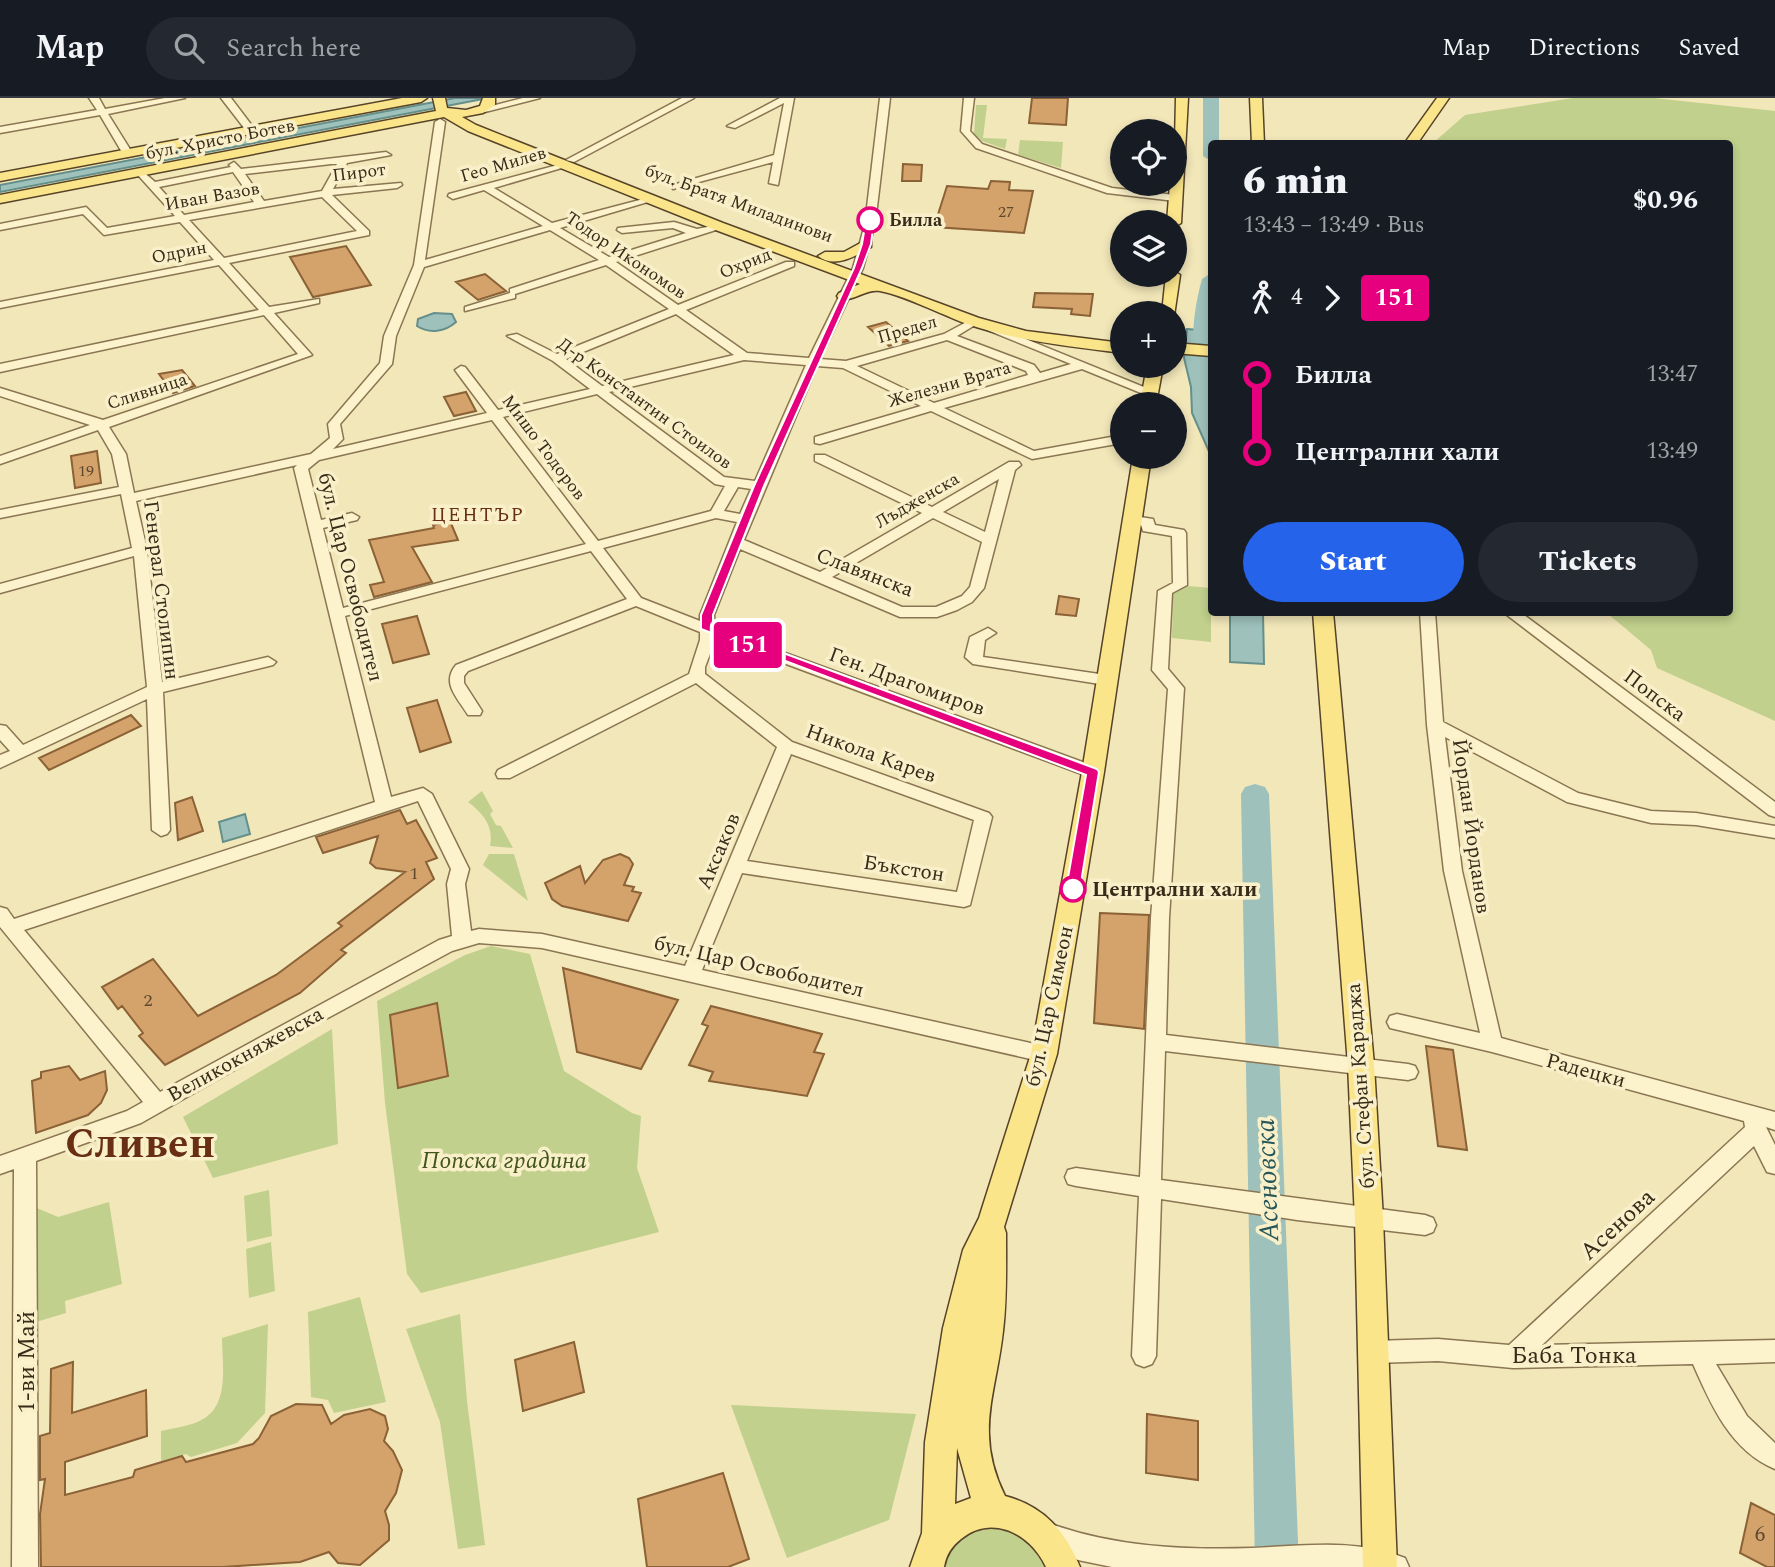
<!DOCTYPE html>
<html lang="en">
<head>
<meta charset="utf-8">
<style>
  body { margin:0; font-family:Spectral,serif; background:#242831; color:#f1f3f6; height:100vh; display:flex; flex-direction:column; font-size:26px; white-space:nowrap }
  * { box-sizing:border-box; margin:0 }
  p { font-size:23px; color:#9ea1a6 }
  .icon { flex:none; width:38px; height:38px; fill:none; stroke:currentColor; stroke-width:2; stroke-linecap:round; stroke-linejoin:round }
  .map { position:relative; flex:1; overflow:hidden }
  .sheet { position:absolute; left:1208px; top:42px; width:525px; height:476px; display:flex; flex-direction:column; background:#171b24; border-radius:7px; box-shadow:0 4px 10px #0003 }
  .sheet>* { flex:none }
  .badge { padding:0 14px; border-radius:5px; font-size:24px; line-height:46px }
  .fabs { position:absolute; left:1110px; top:21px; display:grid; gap:14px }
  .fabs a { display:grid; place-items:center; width:77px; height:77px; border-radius:50%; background:#171b24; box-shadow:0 4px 10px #0003; font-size:35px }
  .map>.badge { position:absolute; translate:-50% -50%; box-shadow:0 0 0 4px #fff }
  .legs { display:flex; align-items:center; gap:10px; height:77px; padding:0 35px; font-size:23px }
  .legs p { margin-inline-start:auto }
  .summary { display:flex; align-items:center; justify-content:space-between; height:119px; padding:0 35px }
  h1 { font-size:38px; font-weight:800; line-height:52px }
  .action { display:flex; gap:14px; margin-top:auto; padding:14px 35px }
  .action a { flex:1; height:80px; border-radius:42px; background:#2563eb; color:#fff; font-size:28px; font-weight:800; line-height:80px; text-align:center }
  .action a+a { background:#242831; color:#f1f3f6 }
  ul { padding:0 35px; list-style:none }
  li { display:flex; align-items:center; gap:24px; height:77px; font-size:26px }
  li i { display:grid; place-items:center; width:10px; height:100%; margin:0 9px; background:currentColor }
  li i::after { content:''; width:18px; height:18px; margin:-9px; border:5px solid; border-radius:50%; background:#171b24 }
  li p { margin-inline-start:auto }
  li:first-child i { background:linear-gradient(#0000 50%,currentColor 0) }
  li:last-child i { background:linear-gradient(currentColor 50%,#0000 0) }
  header { display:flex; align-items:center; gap:42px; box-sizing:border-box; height:98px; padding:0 35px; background:#171b24; border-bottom:2px solid #363941 }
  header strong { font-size:33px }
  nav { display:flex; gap:38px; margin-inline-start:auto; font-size:24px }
  .search { width:490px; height:63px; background:#242831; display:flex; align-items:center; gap:18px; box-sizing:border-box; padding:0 24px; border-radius:38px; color:#9ea1a6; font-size:26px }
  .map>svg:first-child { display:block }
</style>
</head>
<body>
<header>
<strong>Map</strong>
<div class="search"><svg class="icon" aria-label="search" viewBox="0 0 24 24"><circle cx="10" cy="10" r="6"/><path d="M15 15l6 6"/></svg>Search here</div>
<nav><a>Map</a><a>Directions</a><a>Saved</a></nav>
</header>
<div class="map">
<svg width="1775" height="1469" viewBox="0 0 1775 1469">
  <rect width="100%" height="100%" fill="#f2e7b9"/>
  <!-- green -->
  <path fill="#c1d08c" d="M1573,0h81l121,13v610l-118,-53 -6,-18 -44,-37 122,-1v-468l-296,-1 32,-28z
    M976,7h11l-4,33 24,1 -2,10 -23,-8 -8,-7z
    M1020,42l43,2 -2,26 -43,-13z
    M1188,488l23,2v54l-39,-4 1,-46z
    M482,693l11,20 -3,3 6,11 5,1 12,22 -23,-2c4,-20 -7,-33 -22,-44z
    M489,756h25l14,47 -45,-36z
    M491,848l39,8 34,117 68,42 9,3 -4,52 22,64 -238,61 -14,-19 -22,-171 -8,-102 88,-46z
    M332,931l6,115 -125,34 -30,-61z
    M269,1092l3,46 -25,6 -3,-46z
    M109,1104l13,82 -57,17 1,12 -40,12 -1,-122 33,14z
    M271,1144l4,49 -26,7 -3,-49z
    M360,1199l26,105 -52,11 -6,-13 -17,-3 -3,-85z
    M460,1216l7,87 18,144 -27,4 -18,-127 -34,-93z
    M268,1226l-3,89 -28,30 -46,14 -5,-3 -25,7v-30c13,-3 31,-5 42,-12 27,-15 19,-56 19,-81z
    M731,1307l185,9 -27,106 -102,38z
    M992,1429c25,3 43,17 53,40h-100c6,-24 23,-36 47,-40z"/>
  <!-- water -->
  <path fill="#9ec2bb" stroke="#658f8a" stroke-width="2" d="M455,0h33l-488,94v-7z
    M434,215l18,1 4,8c-11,10 -27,12 -39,4l1,-7z
    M1187,231l24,2v125l-19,-43 -1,-26 -7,-29z
    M1230,515h33l1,51 -34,-2z
    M245,716l5,20 -27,8 -4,-20z"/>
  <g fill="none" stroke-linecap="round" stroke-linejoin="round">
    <!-- river -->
    <path fill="#9ec2bb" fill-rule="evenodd" d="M1203,0h16v46h-8v17l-8,-5z
      M1211,175v149l-8,-1 -3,-5c-9,-47 -11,-91 2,-137z
      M1255,686l10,3 4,7 30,773h-44l-14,-773 4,-7z"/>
  </g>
  <!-- building -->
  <path fill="#d4a26b" stroke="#8b6136" stroke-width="2" d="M1032,0h36l-2,27 -37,-2z
    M903,66l19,1 -1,16h-19z
    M991,83l19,1 -1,8 24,1 -9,42 -90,-6 13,-41 41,3z
    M346,148l25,39 -58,12 -23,-40z
    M485,176l21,17 -28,9 -22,-18z
    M1035,195l58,1 -3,22 -19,-2 1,-5 -39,-2z
    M886,224l22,19 -19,5 -21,-19z
    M182,272l13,16 -22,7 -14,-19z
    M466,294l10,19 -22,5 -10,-19z
    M97,353l4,32 -26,5 -4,-32z
    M450,423l8,19 -46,7 20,35 -58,15 -4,-12 14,-3 -15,-42 65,-12 -1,-3z
    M1059,498l20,3 -3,17 -20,-2z
    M417,518l12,38 -36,9 -11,-39z
    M437,602l14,42 -31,10 -13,-44z
    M131,617l10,11 -92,44 -10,-12z
    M192,699l11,34 -25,9 -3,-37z
    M400,712l7,14 9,-4 21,38 -11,4 8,17 -93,71 5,3 -46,40 -135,72 -26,-29 4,-3 -21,-27 -4,3 -16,-22 51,-28 45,57 78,-41 66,-49 -4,-3 67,-51 -29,-4 -6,-5 8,-27 -55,17 -7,-16z
    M620,756l9,4 4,6 -9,21 10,2 -2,4 9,2 -13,28 -66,-15 -10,-7 -7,-16 35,-17 5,17 18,-23z
    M1100,815l49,2 -5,114 -50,-6z
    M563,870l115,32 -37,69 -64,-17z
    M437,905l11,73 -50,12 -8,-73z
    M711,908l111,28 -8,18 10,2 -17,42 -98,-15 4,-9 -24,-7 19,-39 -6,-2z
    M1426,948l27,4 14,100 -29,-4z
    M69,968l11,14 25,-9 2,19 -6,13 -13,12 -52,18 -4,-52 9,-3v-6z
    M574,1244l10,50 -61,19 -8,-51z
    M73,1264l-1,51 74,-23 1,46 -82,26v33l68,-18 2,-7 47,-14 4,6 67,-18 6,-6 12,-22 25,-12 26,1 9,19 13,-9 26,-6 15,7 3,13 -4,12 9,10 9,19 -6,23 -11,18 4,14v15l-29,25 -22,-2 -9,-11 -29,10 -77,5h-182l-1,-53 5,-35 -5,1v-44l10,-3 1,-64z
    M1147,1316l51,7v59l-52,-7z
    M723,1375l26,86 -21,8h-81l-9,-68z
    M1751,1405l24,12v52h-8l-27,-14z"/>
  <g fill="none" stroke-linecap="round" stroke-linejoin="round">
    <!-- minor casing -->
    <g stroke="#8a7652" stroke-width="3">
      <path id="minor" d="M89,0h10l6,11 60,-11h20l-77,16 25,40 -5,3 -5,-3 -23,-39 -100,18v-6l97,-17z
        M221,0h10l25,33 -2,2h-6z
        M523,0h17l-55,14 -5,-3z
        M682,0h12l-120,64 -8,-2z
        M780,0h14l-16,87 -9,-2 4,-21 -100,27v-4l101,-30 10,-52 -49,25 -8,-2z
        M880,0h10l-15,126 -12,44 -43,91 26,2 98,-27 30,-16 182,74 -6,4 -4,-1 -64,-26 -138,39 90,43 88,-16v8l-90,16 -101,-48 -111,33 -5,-1v-6l106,-31 -78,-38 -26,-2 -73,174 76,32 102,-59 -107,-52v-6h10l107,52 77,-45h10l2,3 -6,5 -31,118 -12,14 -15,8 -20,7h-37l-160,-68 -26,66 1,12 384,141 2,4 -2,4h-12l-371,-138 -11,29v7l87,68 197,71 3,4 -22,88 -6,2 -222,-34 -40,97 342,76 7,2 3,6 -3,6 -7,2 -502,-114 -63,-5 -27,8 -154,83 -157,89 -105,38 2,406h-26l2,-398 -14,5v-18l127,-45 16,-9 -143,-175v-20l7,2 7,10 361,-117 -81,-334 3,-3 -161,36 11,49 15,132 106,-25 8,5 -3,3 -110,27 7,138 -3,4 -6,2 -9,-6 -5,-131 -147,69v-13l10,-4 -10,-11v-15l6,1 17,19 124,-58 -13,-131 -134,37v-9l132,-36 -11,-54 -121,24v-8l119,-23 -7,-33 -14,-24 -98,34v-8l90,-31 -90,-29v-8l103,32 195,-66 -34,-39 -264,57v-8l259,-54 -40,-45 -219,43v-6l214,-42 -34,-38 -76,13 -21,-21 -83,16v-6l86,-17 21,21 68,-12 -38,-42 -2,-2 5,-3 15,13 76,-15 -2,-2 5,-3 7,7 145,-17 5,3 -44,8 -14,26 68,-6 1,2 -5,3 -65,7 37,36v4l-140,28 40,44 50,-8v4l-45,10 38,42 -203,72 17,27 8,39 177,-39 19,-16 -2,-14 52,-61 4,-27 30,-71 21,-143 5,-3 5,3 -20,138 118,-34 -59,-36 -31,9 -5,-3 1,-2 116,-31v4l-71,21 58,35 99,-26v4l-91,27 49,29 77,-24 -13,-5 -51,5 -5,-3 1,-2 56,-6 23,7 25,-5v4l-106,34 62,43 108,-43h8v4l-108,44 61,43 62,5 44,-90 12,-44zM331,66h6l-15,27 -58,10 -19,-27zM233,74l21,30 -70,13 -25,-28zM322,99l35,34 -133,27 -35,-38zM550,132l49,30 -89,29v4l-45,14v4l50,-13v-4l91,-29 63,44 -112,45 -40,-20 -10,2 46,25 37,28 -92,21 -33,-43 -4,-1 -6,4 32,43 -154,36 10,-10 -3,-15 52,-60 4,-28 28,-69zM676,216l58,41 -132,31 -36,-27zM975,227l96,39 -31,9 -6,-8 -77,-29zM947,242l79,31 2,4 -94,28 -77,-37zM744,262l62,5 -51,116 -31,-4 -115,-85zM597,296l118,90 10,2 -14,25 -113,30 -95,-124zM492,322l94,124 -243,64 -20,-80 34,-8 2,-3 -7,-4 -31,7 -13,-51 11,-9zM999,381l-14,53 -42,-20zM738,389l13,2 -11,25 -16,-3zM716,420l21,4 -37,93v6l-59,-23 -38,-50zM933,420l49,24 -12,45 -8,9 -26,11h-34l-70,-30zM591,453l36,48 -171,66c-15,18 1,32 12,50h12l2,-4 -18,-28v-7l4,-5 168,-65 64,26v8l-11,34 -191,96 -2,4 2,4h12l186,-95 81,64 -92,219 -143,-32 -63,-5 -8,2 -6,-47 4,-15 -37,-75 -9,-6 -32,9 -46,-181zM791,656l183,66 -17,72 -210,-31zM418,703l33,68 -4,15 5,52 -13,4 -279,152 -136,-162z
        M964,0h10l-4,33 12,13 130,44 63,7 5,3 -5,3 -68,-8 -131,-45 -15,-17z
        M1134,418l19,3 2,6 29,5 2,3 1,52 -15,8 -4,76 16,19 -15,230 -3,117 242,29 7,2 3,6 -3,6 -7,2 -243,-29 -4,129 264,35 8,3 3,7 -3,7 -8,3 -128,-15 -136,-21 -5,157 -4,8 -8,3 -8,-3 -4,-8 7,-160 -63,-10 -8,-2 -3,-7 3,-7 8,-2 64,9 11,-259 17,-229 -16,-19 6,-79 15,-8 -1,-47 -29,-5 -2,-6 -14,-5z
        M1420,514h15l8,110 135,71 73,18 45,2 79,13v12l-79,-13 -45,-2 -84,-21 -122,-65 17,134 39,167 274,74v18l-9,-3 9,18v29l-8,-2 -13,-26 -212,199 233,-5v22l-59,2 31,52 28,27v26c-44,-18 -64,-64 -82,-105l-180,4 -75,-7 -65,2 -8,-3 -4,-8 4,-8 8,-3 65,-2 71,6 236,-218 -1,-6 -252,-69 -102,-24 -3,-6 3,-6 7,-2 83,19 -36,-162 -17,-146z
        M1503,514h17l255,190v15l-6,-2z
        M988,530l8,5 -11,7 -2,17 123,18 8,5 -8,5 -133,-21 -8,-7 5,-20z
        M1051,1426c65,23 132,26 201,24 50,-2 105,-10 153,10l4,9h-297l-34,-7 -36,-14 -4,-9 4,-9z"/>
    </g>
    <!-- major casing -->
    <g stroke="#564328" stroke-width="3">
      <path id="major" d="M402,0h25l-6,4 -421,79v-8z
        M433,0h12l2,10 19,2 14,-4 3,-8h12v7l-12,8 -21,4 14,8 247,98 256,95 47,13 96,12v10c-52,-7 -105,-12 -155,-29 -24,-9 -64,-29 -87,-33 -15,-2 -27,11 -41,8l-2,-3 2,-3 21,-9 -147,-55 -245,-98 -24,-14 -444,86v-8l436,-84z
        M1176,0h12l-7,125 -7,4v-5h-7l3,-38h4z
        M1250,0h12l2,46h-12z
        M1437,0h12l-32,46h-13z
        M866,142l5,1v6c-15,9 -37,22 -53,9l7,-4h19z
        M1174,173l6,4 -6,41v-3h-12l4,-38h8z
        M1174,245l37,3v10l-37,-3z
        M1147,268h16l-7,38h-16z
        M1133,359h18l-47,315 -47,282 -53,173 2,6c0,33 1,66 -3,98 -7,64 -29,102 2,165 39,10 60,35 75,71h-34c-16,-34 -54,-53 -85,-28 -10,8 -15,16 -17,28h-34l12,-34 3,-91 18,-114 20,-78 16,-32 52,-164 51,-282zM957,1350l14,50 -16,6z
        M1313,514h20l41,453 9,154 14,348h-34l-8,-348 -7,-154z"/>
    </g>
    <!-- minor -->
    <use href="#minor" fill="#fcf3cc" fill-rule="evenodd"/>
    <!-- major -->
    <use href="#major" fill="#fbe58b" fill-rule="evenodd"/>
  </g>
  <!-- line-1 -->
  <path fill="#e6007e" stroke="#fff" stroke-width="2" d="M870,119l4,3 -3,24 -9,24 -98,218 -51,129v12l384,142 2,3 -19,117 -7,5 -7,-5 20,-114 -385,-146v-14l53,-129 100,-218 8,-24 4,-24z"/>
  <!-- markers -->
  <g fill="#fff" stroke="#e6007e" stroke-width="3.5">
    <circle cx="870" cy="122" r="12"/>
    <circle cx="1073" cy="791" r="12"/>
  </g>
  <g text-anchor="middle" stroke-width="7" stroke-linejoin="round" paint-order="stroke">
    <!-- far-number labels -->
    <g font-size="16" fill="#5e492e">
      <text x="1006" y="119">27</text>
      <text x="86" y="378">19</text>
    </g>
    <!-- far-street labels -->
    <g font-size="18" fill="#372b19" stroke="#f9f0c9">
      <text transform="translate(220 41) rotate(-11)" y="6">бул. Христо Ботев</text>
      <text transform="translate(503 66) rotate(-16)" y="6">Гео Милев</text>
      <text transform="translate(359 74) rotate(-7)" y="6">Пирот</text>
      <text transform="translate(212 98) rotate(-10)" y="6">Иван Вазов</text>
      <text transform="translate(739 105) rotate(20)" y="6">бул. Братя Миладинови</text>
      <text transform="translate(179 154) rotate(-11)" y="6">Одрин</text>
      <text transform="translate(626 157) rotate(34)" y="6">Тодор Икономов</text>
      <text transform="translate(745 165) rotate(-22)" y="6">Охрид</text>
      <text transform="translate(907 231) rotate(-16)" y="6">Предел</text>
      <text transform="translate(949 286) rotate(-16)" y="6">Железни Врата</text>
      <text transform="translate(147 293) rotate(-18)" y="6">Сливница</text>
      <text transform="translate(645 305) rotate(36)" y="6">Д-р Константин Стоилов</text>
      <text transform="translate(544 349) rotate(53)" y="6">Мишо Тодоров</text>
      <text transform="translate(917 402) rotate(-30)" y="6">Лъдженска</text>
    </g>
    <!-- far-stop labels -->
    <g font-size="18" font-weight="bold" fill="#372b19" stroke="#f9f0c9" text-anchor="start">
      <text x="889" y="128">Билла</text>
    </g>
    <!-- number labels -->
    <g font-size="18" fill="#5e492e">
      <text x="414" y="781">1</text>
      <text x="148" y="908">2</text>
    </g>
    <!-- far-neighbourhood labels -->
    <g font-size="19" letter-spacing="2" fill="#682f14" stroke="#f9f0c9">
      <text x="478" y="423">ЦЕНТЪР</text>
    </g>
    <!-- street labels -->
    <g font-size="21" fill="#372b19" stroke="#f9f0c9">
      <text transform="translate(865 474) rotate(21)" y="7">Славянска</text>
      <text transform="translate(351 479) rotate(76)" y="7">бул. Цар Освободител</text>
      <text transform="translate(162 492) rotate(83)" y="7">Генерал Столипин</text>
      <text transform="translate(907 583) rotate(20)" y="7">Ген. Драгомиров</text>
      <text transform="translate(1655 597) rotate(37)" y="7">Попска</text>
      <text transform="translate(871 655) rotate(20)" y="7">Никола Карев</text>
      <text transform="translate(1472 728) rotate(82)" y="7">Йордан Йорданов</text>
      <text transform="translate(718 753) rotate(-67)" y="7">Аксаков</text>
      <text transform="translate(904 770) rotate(9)" y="7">Бъкстон</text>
      <text transform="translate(759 868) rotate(13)" y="7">бул. Цар Освободител</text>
      <text transform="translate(1049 908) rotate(-78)" y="7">бул. Цар Симеон</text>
      <text transform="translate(245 956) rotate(-29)" y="7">Великокняжевска</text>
      <text transform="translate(1586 972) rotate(15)" y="7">Радецки</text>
      <text transform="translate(1360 988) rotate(-94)" y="7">бул. Стефан Караджа</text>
    </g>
    <!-- stop labels -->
    <g font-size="21" font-weight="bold" fill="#372b19" stroke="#f9f0c9" text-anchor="start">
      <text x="1092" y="798">Централни хали</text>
    </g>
    <!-- near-number labels -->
    <g font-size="21" fill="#5e492e">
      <text x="1760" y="1443">6</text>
    </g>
    <!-- near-park labels -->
    <g font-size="24" font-style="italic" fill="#41551d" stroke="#f9f0c9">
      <text x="504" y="1070">Попска градина</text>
    </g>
    <!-- near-street labels -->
    <g font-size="24" fill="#372b19" stroke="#f9f0c9">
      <text transform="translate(1617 1126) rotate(-43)" y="8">Асенова</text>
      <text x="1574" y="1265">Баба Тонка</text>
      <text transform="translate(26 1264) rotate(-90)" y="8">1-ви Май</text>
    </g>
    <!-- near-water labels -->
    <g font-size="28" font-style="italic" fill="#265658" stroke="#f9f0c9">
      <text transform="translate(1266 1082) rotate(-92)" y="10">Асеновска</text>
    </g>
    <!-- near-town labels -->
    <g font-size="42" font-weight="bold" fill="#682f14" stroke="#f9f0c9">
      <text x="140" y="1059">Сливен</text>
    </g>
  </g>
</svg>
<div class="fabs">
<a><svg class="icon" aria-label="locate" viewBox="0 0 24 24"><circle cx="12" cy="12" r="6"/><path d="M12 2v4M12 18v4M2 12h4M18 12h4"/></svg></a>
<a><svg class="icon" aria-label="layers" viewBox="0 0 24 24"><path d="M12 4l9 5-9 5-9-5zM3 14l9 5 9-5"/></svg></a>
<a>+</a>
<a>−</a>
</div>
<b class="badge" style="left:748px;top:547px;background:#e6007e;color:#fff">151</b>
<section class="sheet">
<div class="summary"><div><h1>6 min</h1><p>13:43 – 13:49 · Bus</p></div><b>$0.96</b></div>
<div class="legs"><svg class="icon" aria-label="walk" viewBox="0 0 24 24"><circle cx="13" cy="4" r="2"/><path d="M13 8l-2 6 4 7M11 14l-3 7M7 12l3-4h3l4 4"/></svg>4<svg class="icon" aria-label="forward" viewBox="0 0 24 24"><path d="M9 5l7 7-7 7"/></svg><b class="badge" style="background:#e6007e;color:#fff">151</b></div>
<ul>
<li><i style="color:#e6007e"></i><b>Билла</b><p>13:47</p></li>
<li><i style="color:#e6007e"></i><b>Централни хали</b><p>13:49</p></li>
</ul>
<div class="action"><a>Start</a><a>Tickets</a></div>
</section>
</div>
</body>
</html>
